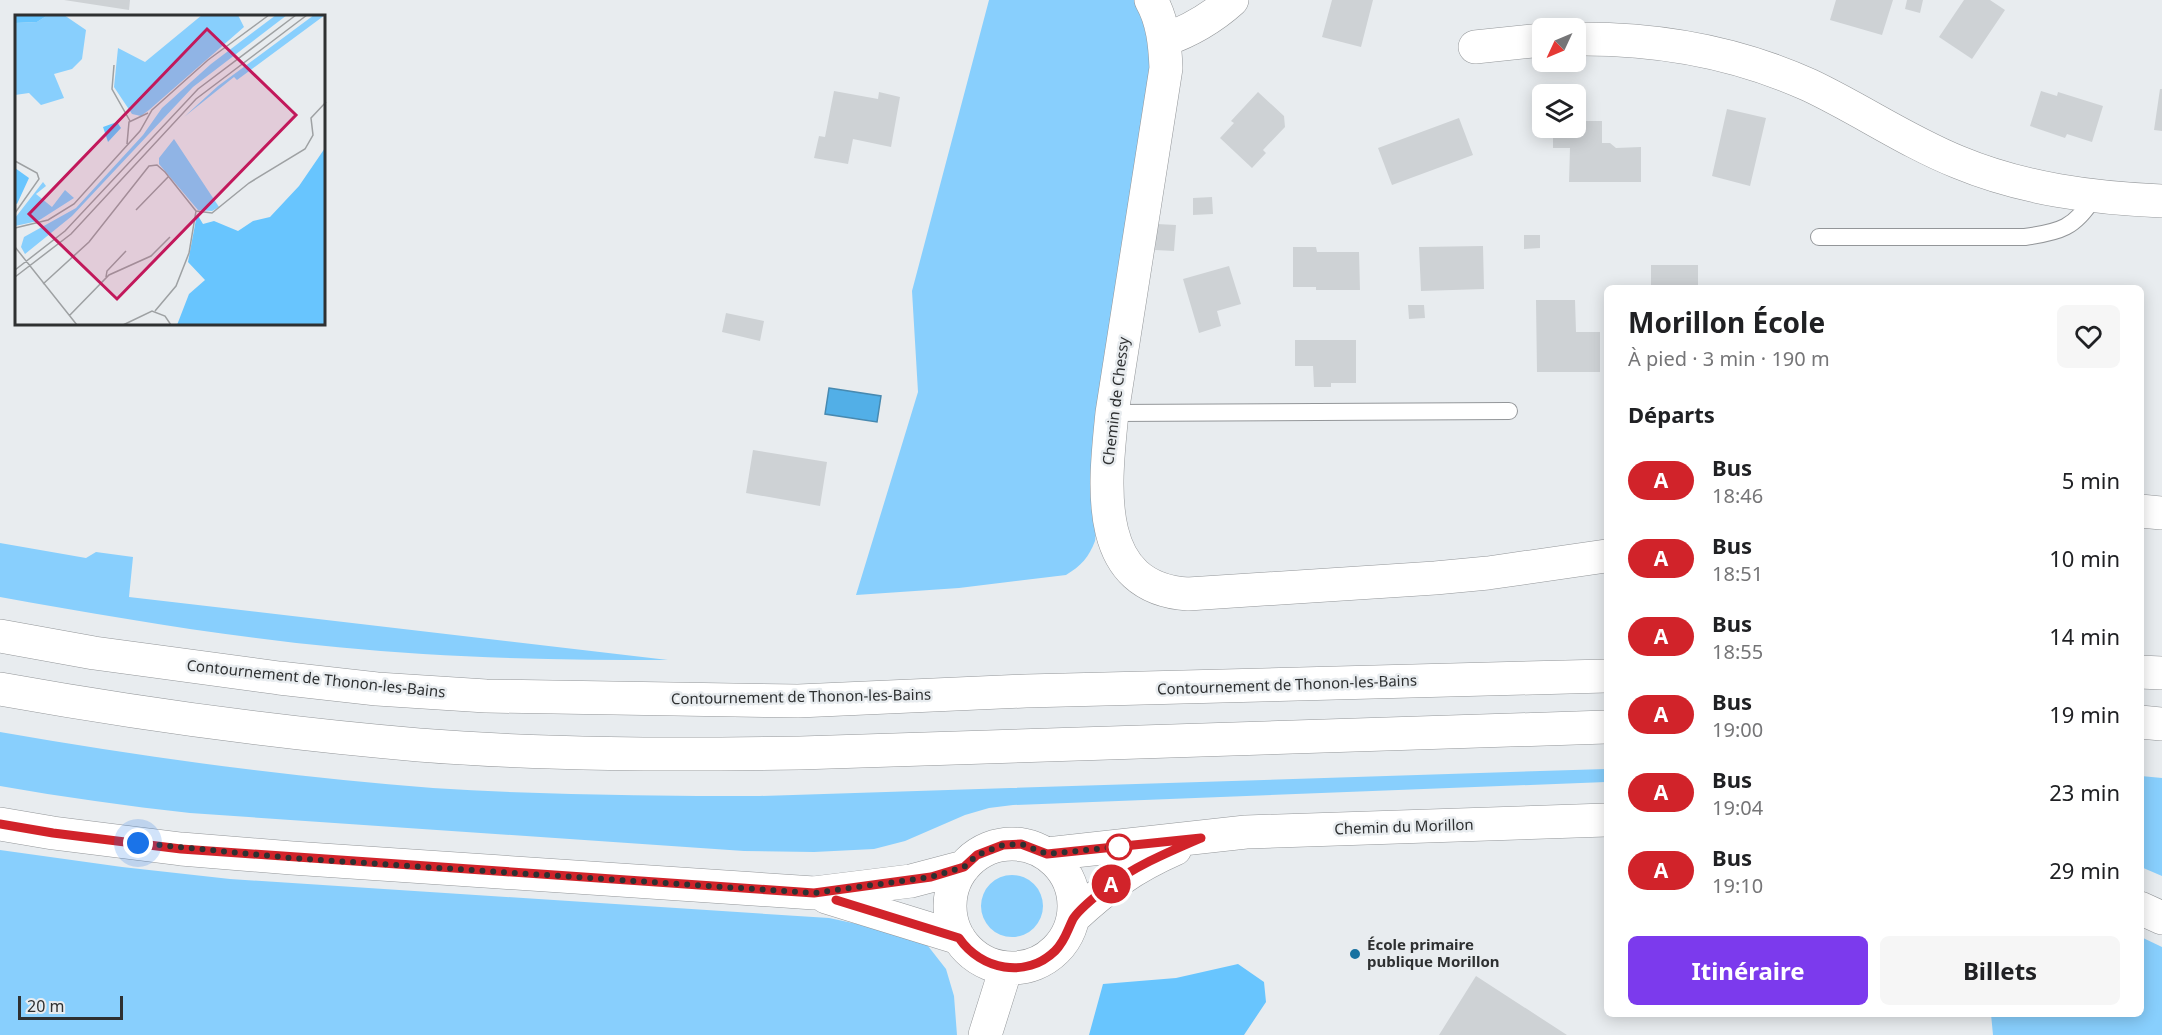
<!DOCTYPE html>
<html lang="fr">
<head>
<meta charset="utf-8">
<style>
  body { margin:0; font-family:"Noto Sans",sans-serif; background:#f6f6f6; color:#202124; height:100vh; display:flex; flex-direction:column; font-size:22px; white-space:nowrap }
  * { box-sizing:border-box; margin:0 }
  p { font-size:20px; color:#757577 }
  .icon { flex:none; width:33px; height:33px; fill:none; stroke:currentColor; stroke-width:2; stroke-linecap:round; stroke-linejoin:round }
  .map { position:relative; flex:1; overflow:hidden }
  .sheet { position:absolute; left:1604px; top:285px; width:540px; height:732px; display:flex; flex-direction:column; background:#fff; border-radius:9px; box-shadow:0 3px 15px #0003 }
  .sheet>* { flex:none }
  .badge { padding:0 12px; border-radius:20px; font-size:21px; line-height:39px }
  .needle { width:39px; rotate:226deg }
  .fabs { position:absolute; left:1532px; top:18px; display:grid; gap:12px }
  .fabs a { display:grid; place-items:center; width:54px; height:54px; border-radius:9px; background:#fff; box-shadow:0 3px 15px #0003; font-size:30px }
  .scale { position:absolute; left:18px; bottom:15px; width:105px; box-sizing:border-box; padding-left:6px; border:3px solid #2e3031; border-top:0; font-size:16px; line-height:21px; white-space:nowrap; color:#2e3031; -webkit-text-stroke:4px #e8ecef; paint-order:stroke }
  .you { position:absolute; width:30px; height:30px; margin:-15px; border:4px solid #fff; border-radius:50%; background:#1a73e8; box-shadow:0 0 0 9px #1a73e833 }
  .map>.badge { position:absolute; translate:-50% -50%; box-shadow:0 0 0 3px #fff }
  h2 { padding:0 24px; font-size:22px; line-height:54px }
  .round { display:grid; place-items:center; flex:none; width:63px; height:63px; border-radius:9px; background:#f6f6f6 }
  .head { display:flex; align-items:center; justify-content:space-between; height:102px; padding:0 24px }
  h1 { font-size:28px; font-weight:700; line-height:45px }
  .cta { display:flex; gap:12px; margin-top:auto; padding:12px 24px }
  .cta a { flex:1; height:69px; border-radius:9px; background:#7c3aed; color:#fff; font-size:24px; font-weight:700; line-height:69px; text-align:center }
  .cta a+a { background:#f6f6f6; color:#202124 }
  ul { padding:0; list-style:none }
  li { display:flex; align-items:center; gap:18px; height:78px; padding:0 24px }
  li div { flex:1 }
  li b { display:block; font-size:22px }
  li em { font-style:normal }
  li .badge { min-width:66px; font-weight:700; text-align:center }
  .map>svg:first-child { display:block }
</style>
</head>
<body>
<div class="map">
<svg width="2162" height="1035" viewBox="0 0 2162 1035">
  <rect width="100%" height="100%" fill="#e8ecef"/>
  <!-- green -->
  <path fill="#88cffd" d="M989,0h146l6,9 11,53 -57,479c-6,16 -14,25 -29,34l-107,13 -103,7 62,-203 -6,-101z
    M0,543l86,15 10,-6 37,5 -4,40 539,63c-82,0 -164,-1 -245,-6 -142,-8 -284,-32 -423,-57z
    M0,732c143,25 288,45 433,56 109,7 218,8 327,8l846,-27v13l-593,23 -24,3 -24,7 -60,26 -31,8 -60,3 -70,-1 -554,-38c-63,-7 -127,-16 -190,-27z
    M2141,776l21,2v98l-21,-9z
    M0,850l122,17 108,12 599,39 85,18 14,10 18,23 8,27 3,39h-957z
    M981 906a31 31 0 1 1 62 0a31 31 0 1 1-62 0Z
    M2141,937l21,10v88h-169l-2,-21h149z"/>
  <!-- forest -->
  <path fill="#68c5fe" d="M1238,964l26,18 2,20 -22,33h-155l14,-51 73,-6z"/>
  <!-- water -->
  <path fill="#52afe7" stroke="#4789b0" stroke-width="1.5" d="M829,388l52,8 -4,26 -52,-8z"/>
  <!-- building -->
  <path fill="#ced2d5" d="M64,0h66l-1,10z
    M1332,0h41l-12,47 -39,-10z
    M1836,0h57l-11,35 -52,-15z
    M1907,0h16l-3,13 -15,-4z
    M1964,0h26l15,10 -33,49 -33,-22z
    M2160,89h2v42l-8,-1z
    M834,91l44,8 1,-7 21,5 -9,50 -38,-8 -5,25 -34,-6 5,-22 6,1z
    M2041,91l16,5 1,-4 45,14 -11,36 -25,-8 -2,4 -35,-12z
    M1258,92l26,24 1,11 -22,23 3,3 -14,15 -32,-30 14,-15 -3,-2z
    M1727,109l39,9 -16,68 -38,-10z
    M1459,118l14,37 -81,30 -14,-37z
    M1575,121h27v22h8l6,5 25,-1v35h-72l1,-34h-17v-20h22z
    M1212,197l1,17 -20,1v-17z
    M1157,224l19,1 -2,26 -19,-1z
    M1524,235h16v13l-16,1z
    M1483,246l1,43 -63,2 -2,-44z
    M1293,247h23l1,5h42l1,38h-44v-3h-23z
    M1651,265h47v23h-47z
    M1229,266l12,38 -24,7 4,15 -22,7 -16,-54z
    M1536,300h39l1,32h24v40h-63z
    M1408,305h16l1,13 -16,1z
    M726,313l38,8 -4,20 -38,-9z
    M1295,340h61v43h-25v4h-17l-1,-21h-18z
    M753,450l74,12 -7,44 -74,-13z
    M1476,976l91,59h-128z"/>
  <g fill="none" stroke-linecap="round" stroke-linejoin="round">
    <!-- service casing -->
    <g stroke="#939699" stroke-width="18">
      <path id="service" d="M1819,237h206c35,-5 50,-9 69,-40
        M1112,413l397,-2"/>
    </g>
    <!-- minor casing -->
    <g stroke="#939699" stroke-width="34">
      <path id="minor" d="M1151,0c12,21 14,45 15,68l-54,345c-7,70 -21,175 76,181l247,-16 53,-5 118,-17
        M1575,39c80,-1 161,13 234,46 51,24 97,56 149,77 65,27 134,36 204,39
        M1164,40c26,-9 48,-22 68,-40
        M1475,47l67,-7
        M2140,511l22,2
        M0,824l53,9 128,16 111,9 522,35 97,-12 53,-14
        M950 906a62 62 0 1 1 124 0a62 62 0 1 1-124 0Z
        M1047,854l199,-22 360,-12
        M826,897l133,41
        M2140,908l22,10
        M1073,918c33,-31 61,-51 102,-69
        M985,1035l21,-67"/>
    </g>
    <!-- trunk casing -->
    <g stroke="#939699" stroke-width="34">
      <path id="trunk" d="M0,636l94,17 185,25 98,11 109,7 312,5 228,-10 580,-15
        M2140,672l22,1
        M0,689c139,25 278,44 419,56 126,10 254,10 381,8l806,-26
        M2140,722l22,2"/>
    </g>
    <!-- service -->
    <use href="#service" stroke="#fff" stroke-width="16"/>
    <!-- minor -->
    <use href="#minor" stroke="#fff" stroke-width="33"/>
    <!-- trunk -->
    <use href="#trunk" stroke="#fff" stroke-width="33"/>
  </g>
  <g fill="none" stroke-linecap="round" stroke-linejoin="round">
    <!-- line casing -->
    <g stroke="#fff" stroke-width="14">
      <path id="line" d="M0,824l53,9 128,16 633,44 117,-16 33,-10 13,-12 26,-10 18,-1 26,10 154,-16c-35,15 -68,29 -98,52 -9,8 -24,19 -30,29 -6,12 -8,22 -18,32 -29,28 -74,19 -96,-13l-123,-38"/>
    </g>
    <!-- line -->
    <use href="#line" stroke="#d1232a" stroke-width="9"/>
    <!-- walk -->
    <path stroke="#2e3031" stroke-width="6" stroke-dasharray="0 10.8" d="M138,843l154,15 522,35 117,-16 33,-10 13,-12 26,-10 18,-1 26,10 79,-8 -7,1"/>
  </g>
  <!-- markers -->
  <circle fill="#fff" stroke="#d1232a" stroke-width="3" cx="1119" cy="847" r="12"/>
  <circle fill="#1872a1" stroke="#e8ecef" stroke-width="2" cx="1355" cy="954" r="6"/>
  <g text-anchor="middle" stroke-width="5" stroke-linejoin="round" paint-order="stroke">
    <!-- street labels -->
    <g font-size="15" fill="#2e3031" stroke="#e8ecef">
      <text transform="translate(1116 401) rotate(-83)" y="5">Chemin de Chessy</text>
      <text transform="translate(316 679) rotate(6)" y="5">Contournement de Thonon-les-Bains</text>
      <text transform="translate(1287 685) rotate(-2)" y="5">Contournement de Thonon-les-Bains</text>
      <text transform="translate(801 697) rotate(-1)" y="5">Contournement de Thonon-les-Bains</text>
      <text transform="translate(1404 827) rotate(-2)" y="5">Chemin du Morillon</text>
    </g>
    <!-- poi labels -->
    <g font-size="15" font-weight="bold" fill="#2e3031" stroke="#e8ecef" text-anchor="start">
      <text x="1367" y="950">École primaire<tspan x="1367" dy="17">publique Morillon</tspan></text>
    </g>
  </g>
  <!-- overview -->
  <g transform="translate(15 15)">
    <rect width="310" height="310" fill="#e8ecef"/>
    <path d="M33,0h16l22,15 -4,29 -10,10 -18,5 10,24 -23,7 -12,-12 -14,2v-72l22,-1zM187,0h36l6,12 -95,83 -8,6 -9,-2 -18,-27 4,-39 27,14zM261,0h11l-94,72 -121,129 -47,38 -4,-7 3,-10 52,-29 67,-73 19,-27 49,-44zM299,0h11l-88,65 -3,-3 -50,40 34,-31zM159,124l45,68 -7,4 -14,-1 -39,-46v-6zM28,167l3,4 -10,8 16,13 13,-17 9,8 -36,23 -23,5v-8z" fill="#88cffd"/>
    <path d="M0,0h33l-11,7 -22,1zM102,107l4,6 -13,14 -5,-15zM310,133v177h-148l12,-31 16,-14 -17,-18 9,-48 6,10 11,-3 24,10 15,-10 17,-4 29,-31zM0,153l14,10 -12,26 -2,-1z" fill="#68c5fe"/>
    <path fill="none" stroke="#9ea1a3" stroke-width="1.5" d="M99,50l-2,24 18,32M112,129l2,-22 19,-9M0,146l22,12 2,6 -24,34M121,195l33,-34M0,213l33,-8 26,-16 66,-73 12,-21 56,-50 61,-45M0,232l62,78M0,255l50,-39 133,-142 98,-74M0,262l56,-43 125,-135 111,-84M91,262l1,-6 19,-20M28,269l46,-42 60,-76 8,-1 8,7 31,39 16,2 37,-30 56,-34 8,-14 -2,-17 15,-16M140,296l21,-25 13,-33 7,-42M54,301l40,-41 42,-19 19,-19M108,310l29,-14 13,5 6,9"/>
    <path fill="#c2185b" fill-opacity="0.15" stroke="#c2185b" stroke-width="3" d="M192,14l89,86 -179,184 -88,-85z"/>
    <rect width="310" height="310" fill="none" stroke="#2e3031" stroke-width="3"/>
  </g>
</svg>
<div class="fabs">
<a><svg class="needle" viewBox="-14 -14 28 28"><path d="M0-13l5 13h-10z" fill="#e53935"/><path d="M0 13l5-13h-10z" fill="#757577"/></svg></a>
<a><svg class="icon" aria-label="layers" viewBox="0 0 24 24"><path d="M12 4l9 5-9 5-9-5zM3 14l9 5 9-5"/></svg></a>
</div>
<div class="scale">20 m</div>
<div class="you" style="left:138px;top:843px"></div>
<b class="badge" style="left:1111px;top:884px;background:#d1232a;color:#fff">A</b>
<section class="sheet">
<div class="head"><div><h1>Morillon École</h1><p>À pied · 3 min · 190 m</p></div><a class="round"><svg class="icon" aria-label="heart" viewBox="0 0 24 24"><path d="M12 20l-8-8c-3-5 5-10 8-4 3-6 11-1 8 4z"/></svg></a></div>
<h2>Départs</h2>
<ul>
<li><span class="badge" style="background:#d1232a;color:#fff">A</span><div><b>Bus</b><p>18:46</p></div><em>5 min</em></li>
<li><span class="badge" style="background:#d1232a;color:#fff">A</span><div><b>Bus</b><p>18:51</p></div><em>10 min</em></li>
<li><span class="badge" style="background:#d1232a;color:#fff">A</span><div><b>Bus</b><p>18:55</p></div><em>14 min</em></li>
<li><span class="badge" style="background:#d1232a;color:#fff">A</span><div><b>Bus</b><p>19:00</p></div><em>19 min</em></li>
<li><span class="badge" style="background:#d1232a;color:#fff">A</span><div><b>Bus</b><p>19:04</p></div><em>23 min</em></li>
<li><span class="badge" style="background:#d1232a;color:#fff">A</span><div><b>Bus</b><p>19:10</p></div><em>29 min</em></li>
</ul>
<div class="cta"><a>Itinéraire</a><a>Billets</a></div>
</section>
</div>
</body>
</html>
